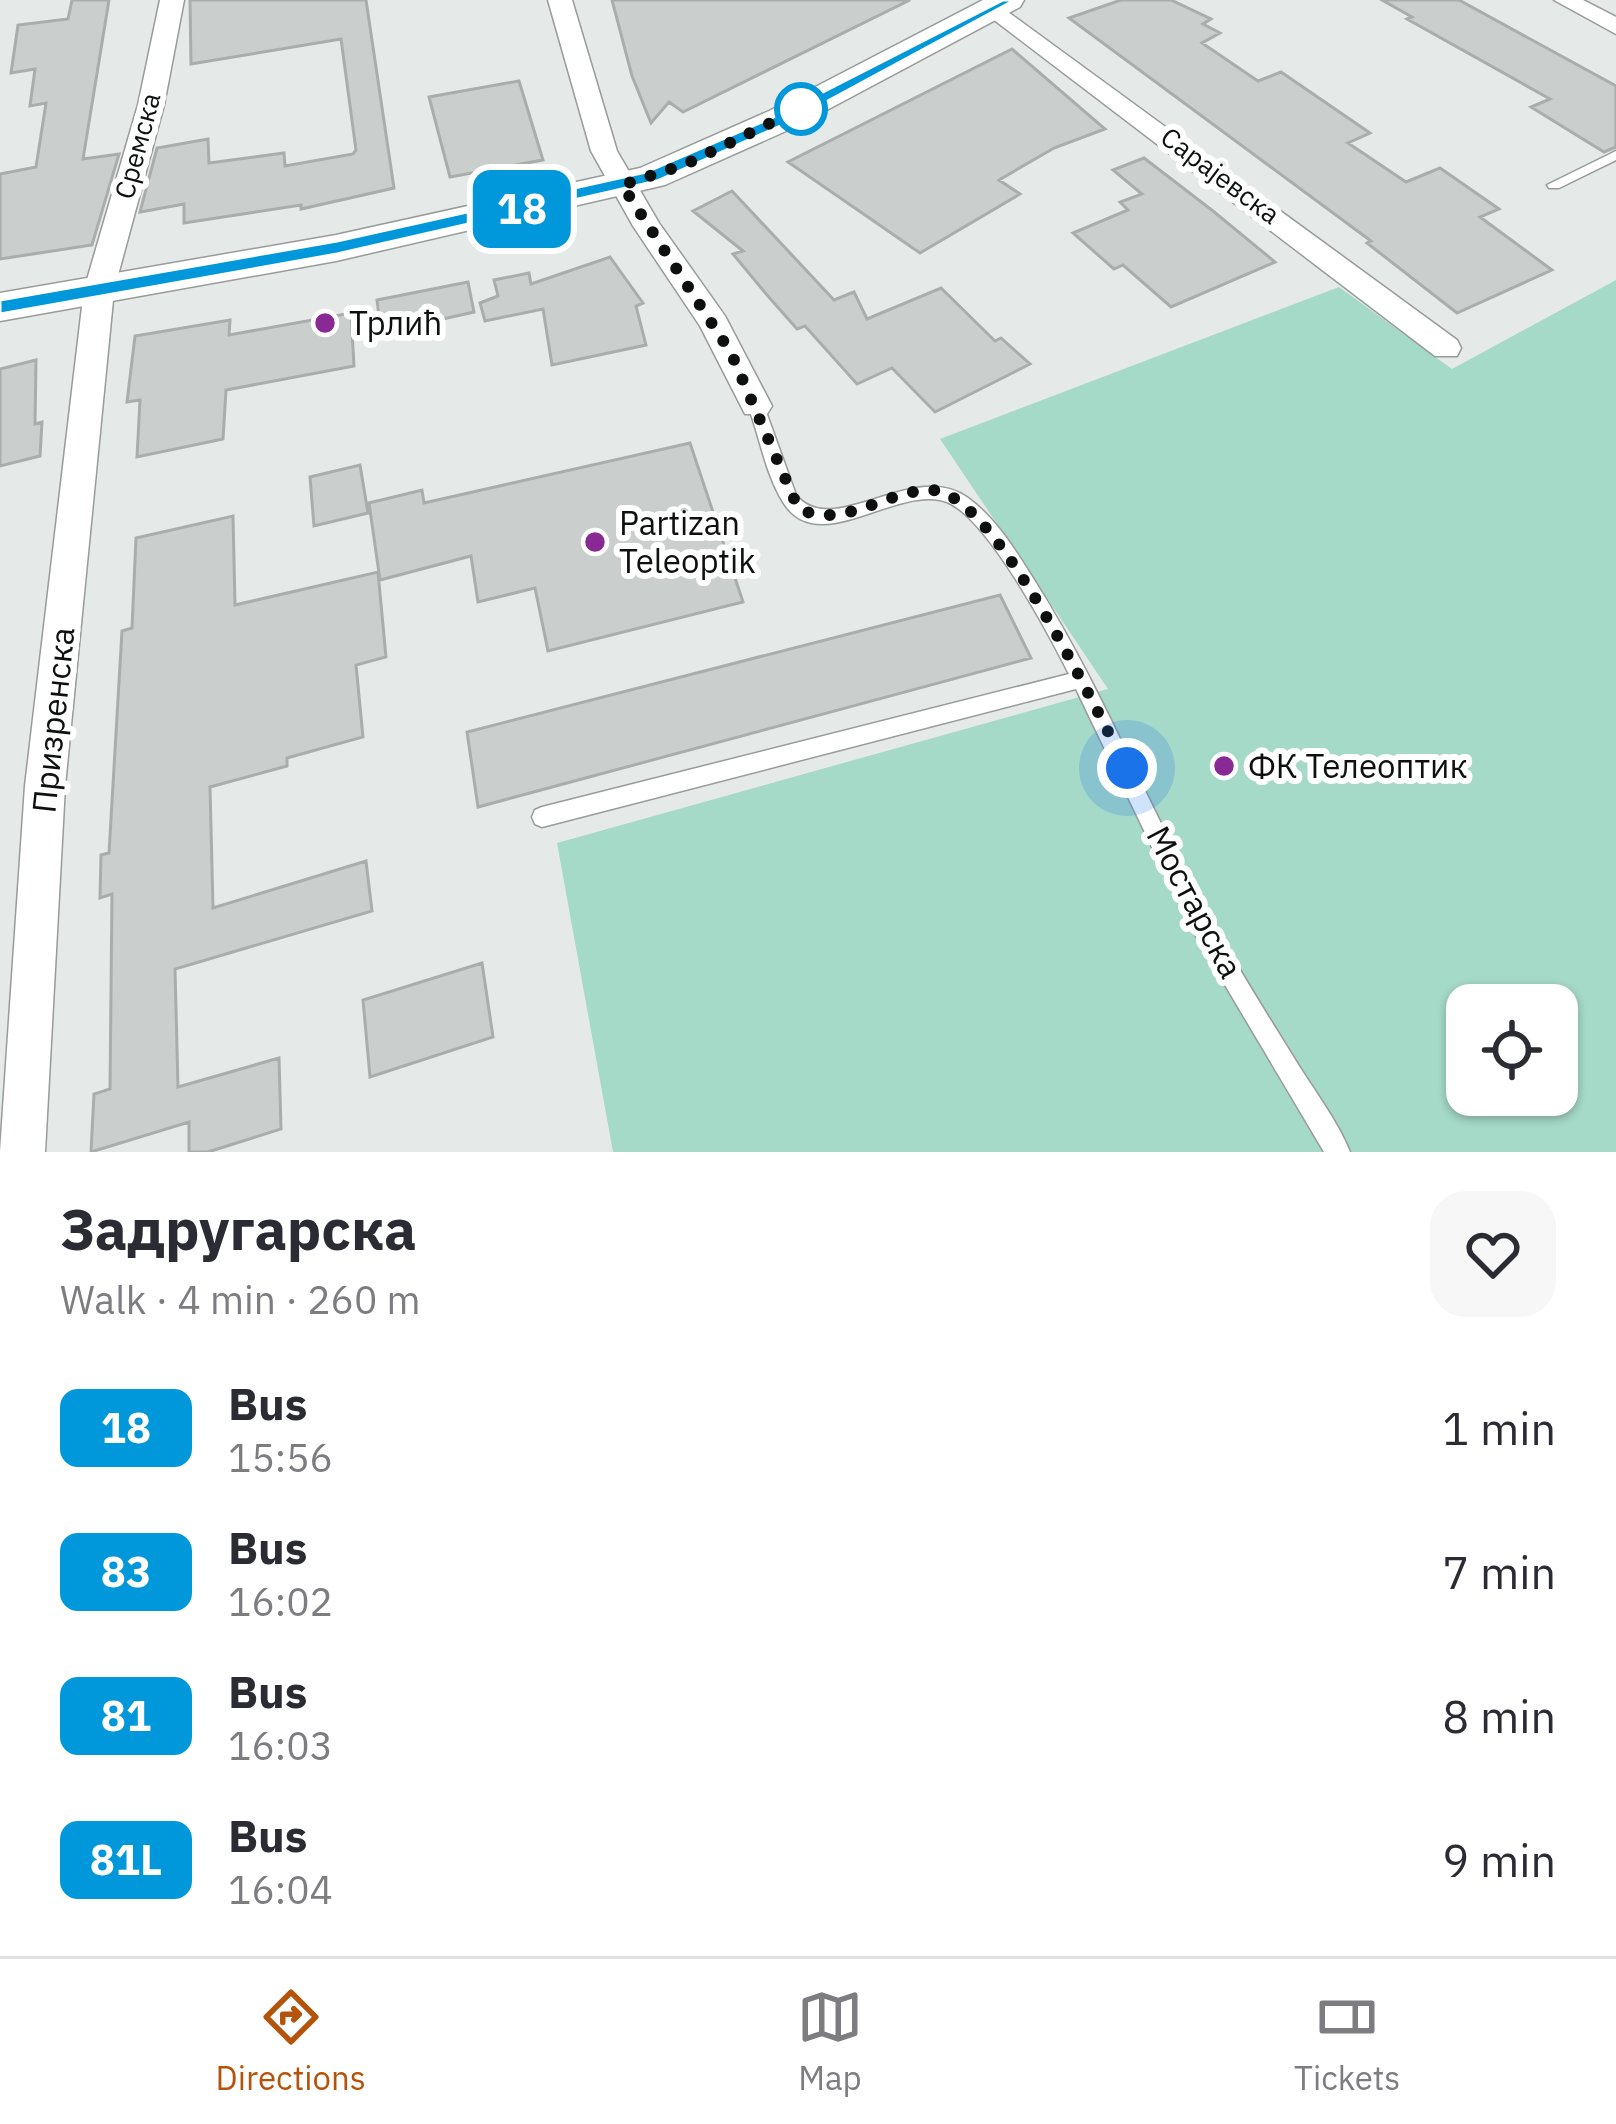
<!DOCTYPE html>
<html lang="en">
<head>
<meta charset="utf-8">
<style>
  body { margin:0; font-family:"IBM Plex Sans",sans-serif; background:#f7f7f7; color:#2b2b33; height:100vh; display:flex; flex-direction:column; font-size:45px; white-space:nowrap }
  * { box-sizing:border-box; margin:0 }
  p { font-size:39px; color:#7c7c81 }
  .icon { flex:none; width:66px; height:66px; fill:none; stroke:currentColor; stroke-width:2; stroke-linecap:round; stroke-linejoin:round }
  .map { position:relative; height:1152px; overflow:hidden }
  .drawer { display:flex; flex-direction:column; background:#fff; flex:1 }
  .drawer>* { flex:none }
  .badge { padding:0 24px; border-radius:18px; font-size:42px; line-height:78px }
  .fabs { position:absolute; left:1446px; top:984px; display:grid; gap:24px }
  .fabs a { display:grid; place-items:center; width:132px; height:132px; border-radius:24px; background:#fff; box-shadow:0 3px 9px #0004; font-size:60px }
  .you { position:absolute; width:60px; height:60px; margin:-30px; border:9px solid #fff; border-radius:50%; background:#1a73e8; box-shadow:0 0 0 18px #1a73e833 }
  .map>.badge { position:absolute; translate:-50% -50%; box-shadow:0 0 0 6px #fff }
  .round { display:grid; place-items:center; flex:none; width:126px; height:126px; border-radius:36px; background:#f7f7f7 }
  .summary { display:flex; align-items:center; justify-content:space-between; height:204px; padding:0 60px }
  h1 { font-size:57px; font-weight:700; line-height:90px }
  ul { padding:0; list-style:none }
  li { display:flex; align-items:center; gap:36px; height:144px; padding:0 60px }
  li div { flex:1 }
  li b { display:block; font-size:45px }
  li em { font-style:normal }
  li .badge { min-width:132px; font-weight:700; text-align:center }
  .tabs { display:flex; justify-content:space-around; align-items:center; height:168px; border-top:3px solid #e1e1e2; background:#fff; font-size:33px; color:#7c7c81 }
  .tabs a { display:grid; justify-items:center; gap:6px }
  .tabs .active { color:#b45309 }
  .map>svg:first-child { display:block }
</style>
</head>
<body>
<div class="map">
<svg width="1616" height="1152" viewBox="0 0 1616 1152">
  <rect width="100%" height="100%" fill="#e5eae9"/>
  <!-- green -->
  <path fill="#a5d9c8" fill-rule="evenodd" d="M1616,280v872h-1003l-56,-309 551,-154 -168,-250 399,-152 113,82zM1467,1005h90v90h-90z"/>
  <!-- building -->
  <path fill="#cacfce" stroke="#a9aead" stroke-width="3" d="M72,0h37l-26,159 36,-5 -27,91 -92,14v-85l36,-7 10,-64 -16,3 5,-37 -24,4 7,-48 50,-6z
    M190,0h176l28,188 -93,21v-4l-117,18v-19l-44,8 17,-64 51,-9 1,24 75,-10 1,13 68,-12 3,-4 -15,-111 -150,25z
    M612,0h298l-227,112 -14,-10 -18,21 -19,-47z
    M1121,0h50l40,19 -8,5 17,9 -18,10 56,38 23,-9 89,61 -22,10 58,39 34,-14 59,41 -19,8 72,53 -95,43 -90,-70 4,-2 -302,-223z
    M1382,0h77l157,86v61l-12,5 -73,-45 19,-8 -143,-80 5,-2z
    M1012,49l93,80 -51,19 -55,32 21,14 -100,59 -132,-91z
    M519,81l24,79 -93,17 -21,-80z
    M1144,158l69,53 62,51 -104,45 -48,-42 -9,4 -41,-36 55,-23 -8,-8 22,-8 -29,-24z
    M732,191l102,109 20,-8 13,27 74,-31 54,53 6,-3 29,26 -95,48 -43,-44 -35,16 -52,-58 -8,3 -30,-34 -34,-41 10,-3 -50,-40z
    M610,257l33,46 -7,3 10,39 -94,20 -9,-56 -58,12 -5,-18 18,-7 -4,-16 35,-7 2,11z
    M468,282l6,30 -93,21 -4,-33z
    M351,313l3,53 -128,24 -3,49 -86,18 3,-57 -13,2 8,-66 95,-16 -1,15z
    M36,360l-1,64 7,-2 -2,34 -40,10v-97z
    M690,443l53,159 -195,49 -13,-63 -57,14 -7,-46 -91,24 -11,-77 53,-13 2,13z
    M360,465l8,48 -54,13 -4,-49z
    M233,516l2,89 143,-33 8,85 -30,8 7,72 -76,21v8l-77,21 3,121 153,-47 6,50 -197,58 3,118 101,-29 2,71 -73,23h-19v-30l-98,30 3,-58 16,-5 2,-195 -12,4 1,-43 8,-2 13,-222 10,-3 4,-90z
    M1000,595l31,63 -553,149 -11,-75z
    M482,963l11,74 -123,40 -7,-77z"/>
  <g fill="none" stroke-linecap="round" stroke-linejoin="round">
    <!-- lane casing -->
    <g stroke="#979b9a" stroke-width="3">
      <path id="lane" d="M1616,151v9l-57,28h-10l-2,-3z
        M756,400l8,6 32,89c37,46 118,-37 172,3 29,21 49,55 68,85 67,106 112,224 173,333 28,51 59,100 90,150 17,27 39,56 51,86h-26l-134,-226 -114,-237 -534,138 -7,-3 -3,-7 3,-7 7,-3 527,-133c-21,-41 -81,-155 -122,-172 -49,-19 -129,58 -164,0 -18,-29 -23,-65 -35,-96z"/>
    </g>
    <!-- street casing -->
    <g stroke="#979b9a" stroke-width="3">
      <path id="street" d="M160,0h24l-20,105 -50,185 -49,496 -20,366h-45l25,-366 59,-496 54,-185z
        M548,0h24l45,151 42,72 66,93 47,90 -5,8h-22l-45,-88 -67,-100 -42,-75z
        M1554,0h29l33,17v17z
        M993,1l464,339 4,8 -4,8h-22l-450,-343v-10z"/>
    </g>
    <!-- secondary casing -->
    <g stroke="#979b9a" stroke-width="3">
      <path id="secondary" d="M983,0h41l-4,7 -225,120 -130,58 -329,76 -336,60v-28l336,-58 304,-67 129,-57z"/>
    </g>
    <!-- lane -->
    <use href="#lane" fill="#fff" fill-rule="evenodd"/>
    <!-- street -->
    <use href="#street" fill="#fff" fill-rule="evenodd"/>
    <!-- secondary -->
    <use href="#secondary" fill="#fff" fill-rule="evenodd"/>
  </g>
  <!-- line -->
  <path fill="#0098da" stroke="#fff" stroke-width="3" d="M1003,0h12l-228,123 -130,58 -320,73 -337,60v-14l337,-59 309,-69 130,-56z"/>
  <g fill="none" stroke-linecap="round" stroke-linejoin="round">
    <!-- walk -->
    <path stroke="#0e0f0f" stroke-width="12" stroke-dasharray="0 21.6" d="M801,109l13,-7 -128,62 -64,21 109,168 67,155c43,23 89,-18 133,-18 64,1 165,222 196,278"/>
  </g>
  <!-- markers -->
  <circle fill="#fff" stroke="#0098da" stroke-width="6" cx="801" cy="109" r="24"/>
  <g fill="#892a94" stroke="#fff" stroke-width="4.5">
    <circle cx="325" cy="323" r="12"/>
    <circle cx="595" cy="542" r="12"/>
    <circle cx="1224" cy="766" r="12"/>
  </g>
  <g text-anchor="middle" stroke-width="12" stroke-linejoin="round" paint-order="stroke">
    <!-- far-street labels -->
    <g font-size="27" fill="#0e0f0f" stroke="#fff">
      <text transform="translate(138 146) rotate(-75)" y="9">Сремска</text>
      <text transform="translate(1220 176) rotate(37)" y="9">Сарајевска</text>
    </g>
    <!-- poi labels -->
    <g font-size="33" fill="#0e0f0f" stroke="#fff" text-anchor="start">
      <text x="349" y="335">Трлић</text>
      <text x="619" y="535">Partizan<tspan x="619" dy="38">Teleoptik</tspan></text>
      <text x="1248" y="778">ФК Телеоптик</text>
    </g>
    <!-- street labels -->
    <g font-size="33" fill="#0e0f0f" stroke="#fff">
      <text transform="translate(53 720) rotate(-84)" y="12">Призренска</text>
      <text transform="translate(1195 902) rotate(62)" y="12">Мостарска</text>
    </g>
  </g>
</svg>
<div class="fabs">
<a><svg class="icon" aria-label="locate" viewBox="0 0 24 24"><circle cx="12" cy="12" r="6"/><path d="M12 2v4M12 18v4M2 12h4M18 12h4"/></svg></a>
</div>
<div class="you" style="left:1127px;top:768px"></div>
<b class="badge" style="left:522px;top:209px;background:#0098da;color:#fff">18</b>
</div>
<section class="drawer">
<div class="summary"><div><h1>Задругарска</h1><p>Walk · 4 min · 260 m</p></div><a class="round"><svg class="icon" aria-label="heart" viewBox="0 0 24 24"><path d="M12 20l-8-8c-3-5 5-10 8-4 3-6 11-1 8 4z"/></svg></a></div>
<ul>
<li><span class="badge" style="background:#0098da;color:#fff">18</span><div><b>Bus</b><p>15:56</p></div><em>1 min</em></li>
<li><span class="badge" style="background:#0098da;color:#fff">83</span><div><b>Bus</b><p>16:02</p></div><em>7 min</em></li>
<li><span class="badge" style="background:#0098da;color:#fff">81</span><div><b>Bus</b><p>16:03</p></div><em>8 min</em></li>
<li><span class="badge" style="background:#0098da;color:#fff">81L</span><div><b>Bus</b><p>16:04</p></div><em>9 min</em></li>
</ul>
</section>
<nav class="tabs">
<a class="active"><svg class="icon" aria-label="directions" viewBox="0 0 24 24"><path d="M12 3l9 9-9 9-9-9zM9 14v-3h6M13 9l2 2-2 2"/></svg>Directions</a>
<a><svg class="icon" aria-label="map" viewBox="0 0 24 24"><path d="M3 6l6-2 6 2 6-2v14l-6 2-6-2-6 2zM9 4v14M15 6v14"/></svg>Map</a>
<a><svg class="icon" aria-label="tickets" viewBox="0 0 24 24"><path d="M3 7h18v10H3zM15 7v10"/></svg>Tickets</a>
</nav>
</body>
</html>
